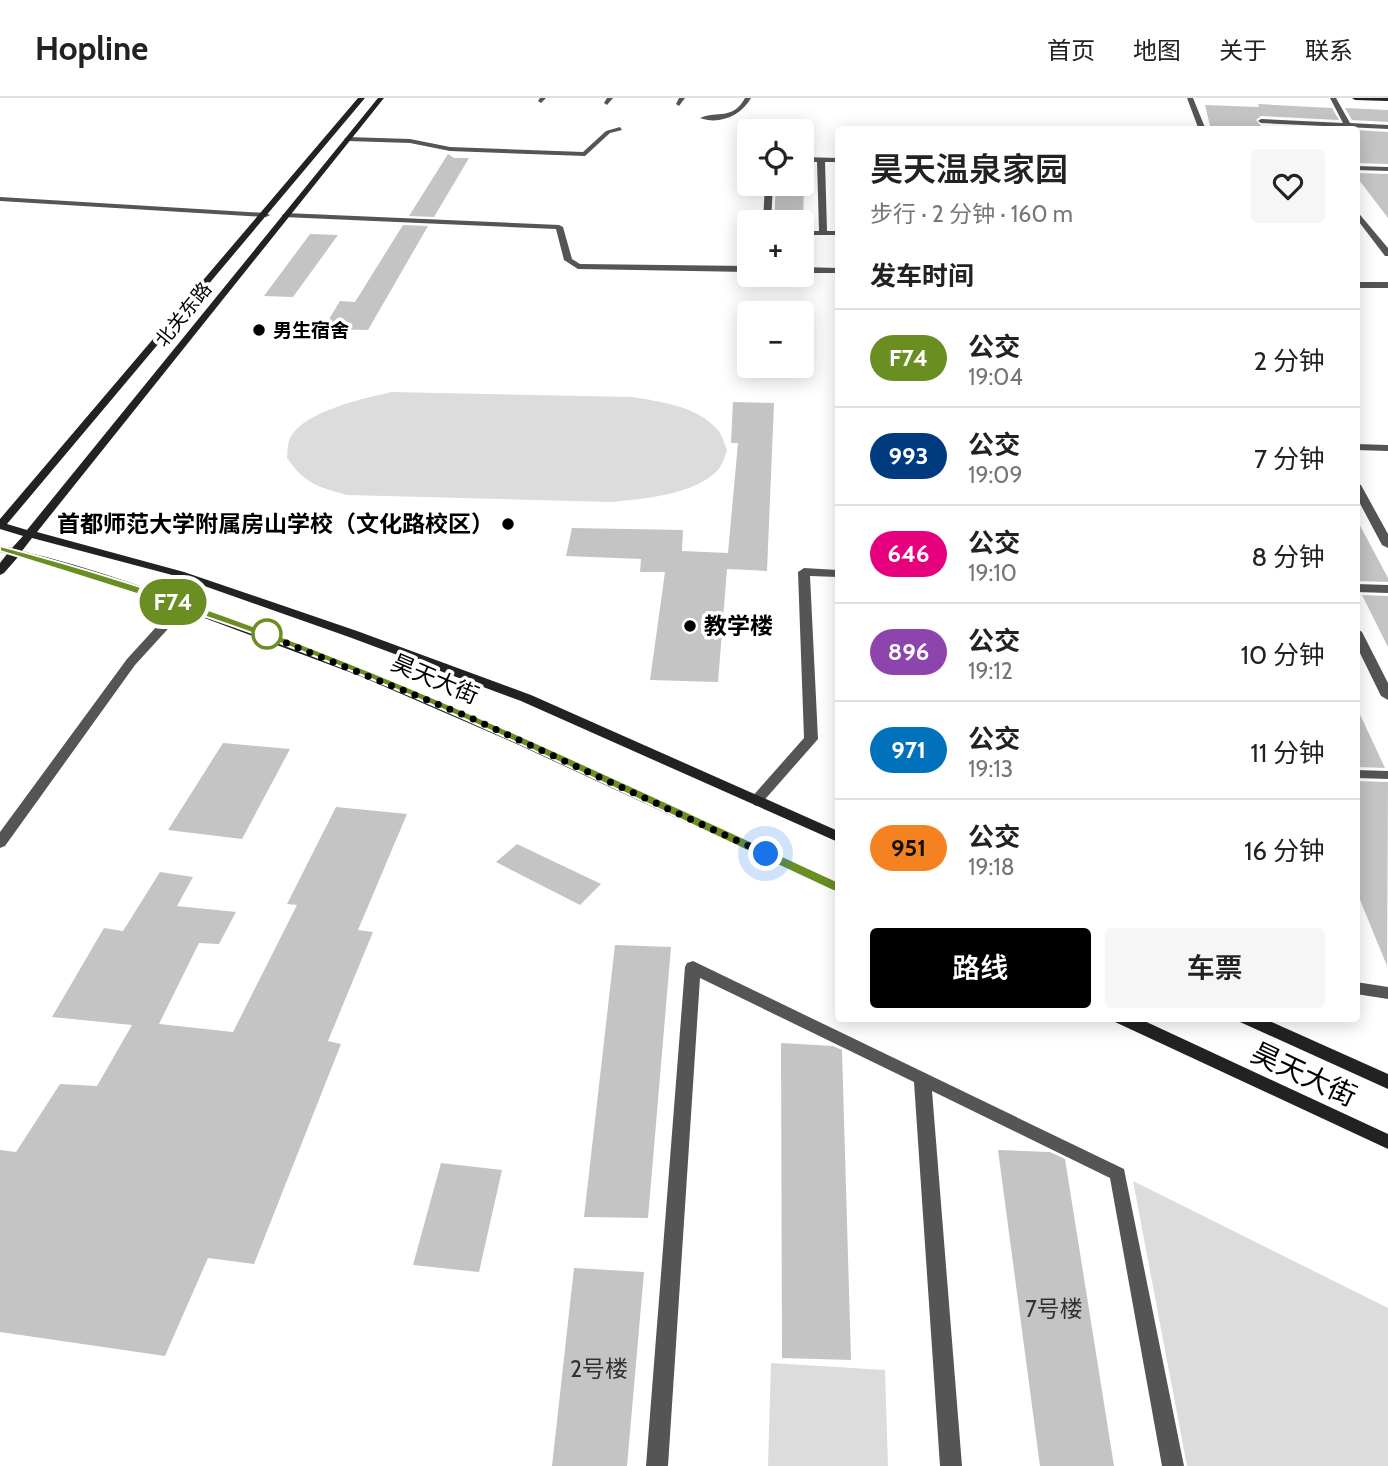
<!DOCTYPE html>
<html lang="zh">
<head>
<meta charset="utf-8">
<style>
  body { margin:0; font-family:Cabin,"Noto Sans SC",sans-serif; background:#f6f6f6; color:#222; height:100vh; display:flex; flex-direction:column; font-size:26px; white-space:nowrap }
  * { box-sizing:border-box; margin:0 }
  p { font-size:23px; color:#767676 }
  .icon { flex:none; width:38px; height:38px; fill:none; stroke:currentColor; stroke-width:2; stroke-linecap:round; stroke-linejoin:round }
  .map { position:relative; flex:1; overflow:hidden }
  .sheet { position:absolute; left:835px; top:28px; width:525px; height:896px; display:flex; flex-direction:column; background:#fff; border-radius:7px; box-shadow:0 4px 18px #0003 }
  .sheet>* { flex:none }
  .badge { padding:0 14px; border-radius:23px; font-size:24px; line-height:46px }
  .tools { position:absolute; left:737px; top:21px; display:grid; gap:14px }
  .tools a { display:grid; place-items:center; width:77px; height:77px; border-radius:7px; background:#fff; box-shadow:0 4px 18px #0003; font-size:35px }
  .you { position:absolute; width:35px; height:35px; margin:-18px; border:5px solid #fff; border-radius:50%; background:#1a73e8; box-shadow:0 0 0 10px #1a73e833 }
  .map>.badge { position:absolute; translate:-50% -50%; box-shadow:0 0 0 4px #fff }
  h2 { padding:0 35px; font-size:26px; line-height:63px }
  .round { display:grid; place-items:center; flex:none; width:74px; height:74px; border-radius:7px; background:#f6f6f6 }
  .headline { display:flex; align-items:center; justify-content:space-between; height:119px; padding:0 35px }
  h1 { font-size:33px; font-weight:600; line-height:52px }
  .primary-button { display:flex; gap:14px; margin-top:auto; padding:14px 35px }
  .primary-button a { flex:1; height:80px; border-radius:7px; background:#000; color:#fff; font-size:28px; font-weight:600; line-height:80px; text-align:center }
  .primary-button a+a { background:#f6f6f6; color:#222 }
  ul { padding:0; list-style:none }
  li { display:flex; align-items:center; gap:21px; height:98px; padding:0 35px; border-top:2px solid #e0e0e0 }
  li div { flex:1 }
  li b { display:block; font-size:26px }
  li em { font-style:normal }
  li .badge { min-width:77px; font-weight:700; text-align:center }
  header { display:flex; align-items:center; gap:42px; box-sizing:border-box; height:98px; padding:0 35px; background:#fff; border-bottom:2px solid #e0e0e0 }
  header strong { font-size:33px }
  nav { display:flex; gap:38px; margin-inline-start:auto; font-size:24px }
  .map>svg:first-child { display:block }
</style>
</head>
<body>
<header>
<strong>Hopline</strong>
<nav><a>首页</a><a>地图</a><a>关于</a><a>联系</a></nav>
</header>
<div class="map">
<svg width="1388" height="1368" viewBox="0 0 1388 1368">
  <rect width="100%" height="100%" fill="#fff"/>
  <!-- green -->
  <path fill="#dcdcdc" d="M392,294l241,5c28,5 64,9 84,32 5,5 7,14 10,21 -2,6 -5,15 -9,20 -24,25 -75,29 -107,32l-264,-7c-29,-8 -42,-11 -60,-37 1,-5 0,-12 2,-17 10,-29 76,-43 103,-49z
    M1133,1083l255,127v158h-201z
    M771,1265l114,7 3,96h-120z"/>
  <!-- building -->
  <path fill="#c4c4c4" d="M1258,6l74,4 7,12 -78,-4 -5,4 5,6 82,4h-132l-6,-25 54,2z
    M1345,10l43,2v12l-36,-2z
    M1356,32l32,2v32l-32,-1z
    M448,56l6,4h15l-35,59 -25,-1z
    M1356,75l32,1v44l-32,-42z
    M776,86h28l-1,38h-29z
    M403,127l25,1 -60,104 -45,-1 17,-28 15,1z
    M310,136l28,1 -45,62 -29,-1z
    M733,304l41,1 -7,168 -40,-2 -9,113 -68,-2 15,-108h-25l1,-13 -75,-3 6,-28 111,2 -1,21 46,2 10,-110h-7z
    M1356,420l32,60v4l-32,-1z
    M1362,497l26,1v51z
    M1356,608l29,62 -29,-1z
    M223,645l67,6 -48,90 -74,-9z
    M1356,683l32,1 -1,184 -31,-76z
    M336,709l71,7 -49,116 15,2 -45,109 13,3 -87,220 -46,-6 -43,98 -165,-24v-182l16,2 44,-68 37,2 35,-61 -80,-8 52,-89 19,3 37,-59 33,5 -16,29 59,6 -17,32 -20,-1 -40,81 74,8 64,-127 -10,-1z
    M517,746l84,40 -21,21 -84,-43z
    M615,847l56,2 -23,271 -64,-1z
    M781,945l52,3 9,4 9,310 -69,-2z
    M998,1052l52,2 15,7 49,307h-74z
    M441,1065l61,7 -23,102 -66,-7z
    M574,1170l70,4 -17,194h-75z"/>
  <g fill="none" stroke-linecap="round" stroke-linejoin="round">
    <!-- street -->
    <path fill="#555" fill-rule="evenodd" d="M540,0h6l-5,5 -3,-2z
      M607,0h6l-6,7 -3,-2z
      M679,0h6l-6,8 -3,-2z
      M745,0h6c-10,18 -32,27 -51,20 18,-8 32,3 45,-20z
      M1187,0h6l13,32h-7z
      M1330,0h6l14,25 38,2v4l-127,-6 -3,-2 3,-2 82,4z
      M620,29l2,3 -12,3 -25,23 -135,-5 -40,-8 -62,-2 -4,-2 4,-2 62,2 40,8 133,5 23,-21z
      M802,59l36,1v4h-13l2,69h11v4h-36v-4h17l-2,-69 -15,-1z
      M1356,68l32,1v4l-32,-1z
      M765,86h8l-2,38h-8z
      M0,99l266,16 4,2 -4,2 -266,-16z
      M1356,112l32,38v8h-3l-29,-38z
      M286,115l273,12 4,2 9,32 8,5 169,2v6l-171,-3 -14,-9 -8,-31 -273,-12 -1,-2z
      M802,169l36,1v5h-36z
      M1356,184h32v6h-32z
      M1356,346l32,1v6l-32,-1z
      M1356,384l5,3 27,49v14l-6,-3 -26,-49z
      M804,470l34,2v7l-28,-1 8,163 -57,65 -5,2 -7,-5 2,-3 53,-60 -6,-166z
      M1356,486l32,1v8l-32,-1z
      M183,503l6,4 -2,3 -52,57 -130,181 -5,2v-16l127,-173 52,-57z
      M1356,530l6,4 26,51v17l-7,-4 -25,-51z
      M1356,672l32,1v8l-32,-1z
      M693,863l431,208 60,297h-22l-52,-288 -178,-87 30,375h-22l-26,-384 -214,-104 -32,488h-22l39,-499 2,-4z
      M1356,884l32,5v12l-32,-5z"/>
    <!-- secondary -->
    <path fill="#222" fill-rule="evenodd" d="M358,0h7l-358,426 20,6 351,-432h6l-347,434 147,40 173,59 174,64 307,136v11l-317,-141 -172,-64 -173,-61 -144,-38 -10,13c72,17 143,43 212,69 207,75 405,170 604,262v11l-319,-148 -159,-69 -212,-79 -125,-39 -5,-1 -14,16 -4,2v-12l7,-9 -7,-2v-6l12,2 11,-12 -23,-7v-10z
      M1352,0h36v3l-33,-1z
      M1113,920h25l250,116v15l-273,-127z
      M1238,920h25l125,56v15l-148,-67z"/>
  </g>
  <!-- line -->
  <path fill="#6b8e23" stroke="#fff" stroke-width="2" d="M0,448c295,76 568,212 843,338l3,4 -3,3h-10c-179,-83 -356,-173 -540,-243 -98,-37 -197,-67 -293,-97z"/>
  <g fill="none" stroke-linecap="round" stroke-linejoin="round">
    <!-- walk -->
    <path stroke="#000" stroke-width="7" stroke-dasharray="0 12.6" d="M267,536l-8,-2 210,85 297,137"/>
  </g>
  <!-- markers -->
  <g fill="#000" stroke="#fff" stroke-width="2.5">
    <circle cx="259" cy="232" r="7"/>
    <circle cx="508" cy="426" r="7"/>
    <circle cx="690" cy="528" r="7"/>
  </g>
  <circle fill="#fff" stroke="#6b8e23" stroke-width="3.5" cx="267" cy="536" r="14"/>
  <g text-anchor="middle" stroke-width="7" stroke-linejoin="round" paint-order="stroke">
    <!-- far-street labels -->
    <g font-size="19" fill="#000" stroke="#fff">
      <text transform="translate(183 216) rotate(-51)" y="7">北关东路</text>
    </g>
    <!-- far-poi labels -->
    <g font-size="19" font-weight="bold" fill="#000" stroke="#fff" text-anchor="start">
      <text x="273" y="239">男生宿舍</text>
    </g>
    <!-- poi labels -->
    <g font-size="23" font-weight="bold" fill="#000" stroke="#fff" text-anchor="end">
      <text x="494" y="434">首都师范大学附属房山学校（文化路校区）</text>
      <text x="704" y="536" text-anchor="start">教学楼</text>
    </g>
    <!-- street labels -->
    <g font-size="23" fill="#000" stroke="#fff">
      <text transform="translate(435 581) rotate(23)" y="8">昊天大街</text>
    </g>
    <!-- near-number labels -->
    <g font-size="23" fill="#313131">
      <text x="1054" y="1219">7号楼</text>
      <text x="599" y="1279">2号楼</text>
    </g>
    <!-- near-street labels -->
    <g font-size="28" fill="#000" stroke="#fff">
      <text transform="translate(1304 976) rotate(25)" y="10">昊天大街</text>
    </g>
  </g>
</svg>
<div class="tools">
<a><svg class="icon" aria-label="locate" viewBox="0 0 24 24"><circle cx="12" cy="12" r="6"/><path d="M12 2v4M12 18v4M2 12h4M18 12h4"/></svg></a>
<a>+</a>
<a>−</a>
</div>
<div class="you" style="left:766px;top:756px"></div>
<b class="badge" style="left:173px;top:504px;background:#6b8e23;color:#fff">F74</b>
<section class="sheet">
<div class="headline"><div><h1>昊天温泉家园</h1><p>步行 · 2 分钟 · 160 m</p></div><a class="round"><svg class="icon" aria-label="heart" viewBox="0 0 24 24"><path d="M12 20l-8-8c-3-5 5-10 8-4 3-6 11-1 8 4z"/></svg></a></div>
<h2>发车时间</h2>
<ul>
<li><span class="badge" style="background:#6b8e23;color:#fff">F74</span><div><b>公交</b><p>19:04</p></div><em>2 分钟</em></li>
<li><span class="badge" style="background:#003b80;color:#fff">993</span><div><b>公交</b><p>19:09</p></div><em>7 分钟</em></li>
<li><span class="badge" style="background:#e6007e;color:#fff">646</span><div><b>公交</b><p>19:10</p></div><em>8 分钟</em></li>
<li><span class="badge" style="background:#8e44ad;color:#fff">896</span><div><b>公交</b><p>19:12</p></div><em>10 分钟</em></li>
<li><span class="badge" style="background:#0072bc;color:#fff">971</span><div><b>公交</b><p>19:13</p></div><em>11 分钟</em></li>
<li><span class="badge" style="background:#f58220;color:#111">951</span><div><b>公交</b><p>19:18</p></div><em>16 分钟</em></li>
</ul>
<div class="primary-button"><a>路线</a><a>车票</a></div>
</section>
</div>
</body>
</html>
